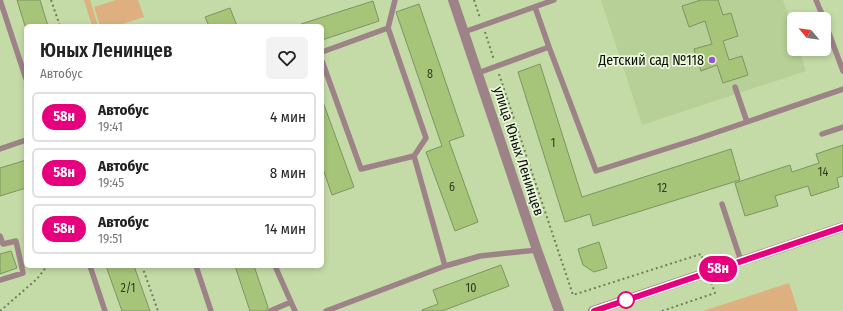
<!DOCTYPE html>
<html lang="ru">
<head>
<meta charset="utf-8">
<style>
  body { margin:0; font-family:"Fira Sans Condensed",sans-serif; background:#f2f2f2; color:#222; height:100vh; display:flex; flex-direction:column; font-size:15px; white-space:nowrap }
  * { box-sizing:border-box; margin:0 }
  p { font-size:13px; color:#767676 }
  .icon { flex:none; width:22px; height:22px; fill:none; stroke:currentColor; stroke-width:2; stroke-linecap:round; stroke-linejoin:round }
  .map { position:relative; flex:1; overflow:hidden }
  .details { position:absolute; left:24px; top:24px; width:300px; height:244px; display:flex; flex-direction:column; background:#fff; border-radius:6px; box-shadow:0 2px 6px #0003 }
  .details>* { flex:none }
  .badge { padding:0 8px; border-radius:13px; font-size:14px; line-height:26px }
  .needle { width:26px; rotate:299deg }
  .controls { position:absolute; left:787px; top:12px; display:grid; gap:8px }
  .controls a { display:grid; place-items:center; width:44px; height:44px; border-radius:6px; background:#fff; box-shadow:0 2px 6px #0003; font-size:20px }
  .map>.badge { position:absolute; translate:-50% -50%; box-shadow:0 0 0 2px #fff }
  .round { display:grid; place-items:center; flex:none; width:42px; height:42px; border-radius:6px; background:#f2f2f2 }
  .head { display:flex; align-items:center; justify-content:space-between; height:68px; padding:0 16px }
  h1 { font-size:19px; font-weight:600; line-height:30px }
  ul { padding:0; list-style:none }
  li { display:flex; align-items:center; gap:12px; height:50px; margin:0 8px 6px; padding:0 8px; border:2px solid #e0e0e0; border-radius:6px }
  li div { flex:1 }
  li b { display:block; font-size:15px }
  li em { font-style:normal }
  li .badge { min-width:44px; font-weight:700; text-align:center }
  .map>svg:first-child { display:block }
</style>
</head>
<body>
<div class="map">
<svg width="843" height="311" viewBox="0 0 843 311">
  <rect width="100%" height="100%" fill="#c4dba7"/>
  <!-- built -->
  <path fill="#b7d097" d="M601,0h182l11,34v15h5l7,22 -164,54z"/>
  <!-- green -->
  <path fill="#deb080" d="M84,0h6l8,26h-6z
    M116,0h22l6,17 -28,9h-16l-6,-19z
    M789,283l9,28h-95z"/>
  <!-- building -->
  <path fill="#a6c579" stroke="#7f9363" d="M17,0h23l8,26h-23z
    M701,0h17l5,15 8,-2 7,23 -15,5 6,19 13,-4 6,19 -25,8 -6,-18 -16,6 -7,-22 18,-5 -7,-23 -16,6 -7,-21z
    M373,1l6,20 -57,19v-14h-21v-2z
    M419,4l45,132 -15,5 29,81 -23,9 -29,-79 16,-6 -46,-134z
    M230,8l7,18h-28l-4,-9z
    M540,64l42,133 149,-48 9,31 -147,46 -3,-12 -25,8 -47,-150z
    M322,102h1l31,85 -22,8 -10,-29z
    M843,145v31l-6,2 2,9 -28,9 -3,-10 -33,10 3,10 -33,10 -10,-33 55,-18 2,7 27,-9 -3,-9z
    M26,160v28l-26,8v-28z
    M599,242l8,26 -13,4 -11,-7 -5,-16z
    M11,251l6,17 -17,6v-20z
    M501,265l8,21 -67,25h-20v-1l16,-6 -5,-14z
    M106,266h28l16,45h-28z
    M235,266h19l14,41 -2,4h-16z"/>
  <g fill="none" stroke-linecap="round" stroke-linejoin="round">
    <!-- path -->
    <path stroke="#6e7e5b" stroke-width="2" stroke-dasharray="2 3" stroke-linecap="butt" d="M51,0l9,26
      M474,0l6,18
      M485,32l9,28
      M499,74l74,221 128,-41 4,11
      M142,266l16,45
      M0,311l37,-32 10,-13
      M662,311l53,-18 -4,-11"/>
    <!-- service -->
    <path stroke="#9d8387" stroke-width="5.5" d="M0,0l26,79
      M816,0l8,19
      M535,7l14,40
      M824,20l19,51
      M388,28l38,110 -12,18
      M464,32l90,-32
      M322,52l66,-24 7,-28
      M322,61l39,108 53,-13 31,110 35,-10 57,-6
      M478,73l71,-26 47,124 101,-32 146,-50
      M735,87l12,35
      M822,134l21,-7
      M0,149l26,-9
      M722,204l19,57
      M0,236l3,8 13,-3 7,32 -23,7
      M90,266l15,45
      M196,266l15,45
      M275,266l16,36
      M270,311l21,-9 4,9
      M326,311l119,-45"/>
    <!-- minor -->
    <path stroke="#9d8387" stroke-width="10" d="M453,0l84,250 22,61"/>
    <!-- tertiary -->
    <path stroke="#9d8387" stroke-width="10" d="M593,311l250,-84"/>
  </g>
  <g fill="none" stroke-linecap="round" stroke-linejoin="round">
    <!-- line casing -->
    <g stroke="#fff" stroke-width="9">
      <path id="line" d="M594,311l249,-84"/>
    </g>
    <!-- line -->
    <use href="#line" stroke="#e6007e" stroke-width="6"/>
  </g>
  <!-- markers -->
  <circle fill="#9655cb" stroke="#ebf7dd" stroke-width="1.5" cx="712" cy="60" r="4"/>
  <circle fill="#fff" stroke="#e6007e" stroke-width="2" cx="626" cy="300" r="8"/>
  <g text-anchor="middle" stroke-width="3.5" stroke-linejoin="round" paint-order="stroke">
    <!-- number labels -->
    <g font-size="12" fill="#303c1f">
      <text x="430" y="78">8</text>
      <text x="553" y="147">1</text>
      <text x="823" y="176">14</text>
      <text x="452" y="191">6</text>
      <text x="662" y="192">12</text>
      <text x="128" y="292">2/1</text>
      <text x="471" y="292">10</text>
    </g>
    <!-- poi labels -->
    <g font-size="14" fill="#080f01" stroke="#ebf7dd" text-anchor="end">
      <text x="704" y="65">Детский сад №118</text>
    </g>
    <!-- street labels -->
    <g font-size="14" fill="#080f01" stroke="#ebf7dd">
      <text transform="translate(519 151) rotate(72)" y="5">улица Юных Ленинцев</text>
    </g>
  </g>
</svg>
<div class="controls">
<a><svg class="needle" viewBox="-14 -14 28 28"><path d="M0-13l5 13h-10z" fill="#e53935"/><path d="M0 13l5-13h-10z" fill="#767676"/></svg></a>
</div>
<b class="badge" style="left:718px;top:269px;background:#e6007e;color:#fff">58н</b>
<section class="details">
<div class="head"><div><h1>Юных Ленинцев</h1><p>Автобус</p></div><a class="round"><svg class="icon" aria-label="heart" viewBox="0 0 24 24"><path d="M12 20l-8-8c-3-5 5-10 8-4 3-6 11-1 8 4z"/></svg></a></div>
<ul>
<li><span class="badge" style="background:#e6007e;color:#fff">58н</span><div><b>Автобус</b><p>19:41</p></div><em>4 мин</em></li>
<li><span class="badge" style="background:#e6007e;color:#fff">58н</span><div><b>Автобус</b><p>19:45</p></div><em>8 мин</em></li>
<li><span class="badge" style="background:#e6007e;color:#fff">58н</span><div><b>Автобус</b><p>19:51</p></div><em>14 мин</em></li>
</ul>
</section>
</div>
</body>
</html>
